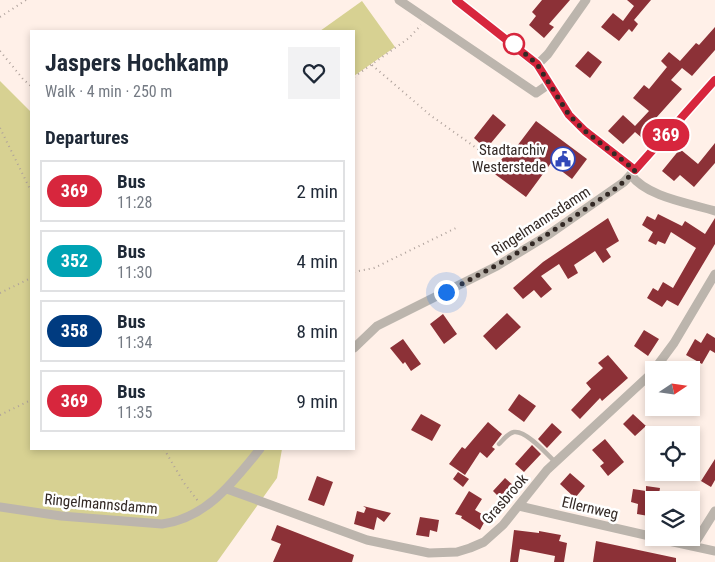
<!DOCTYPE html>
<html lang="en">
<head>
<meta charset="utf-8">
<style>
  body { margin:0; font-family:"Roboto Condensed",sans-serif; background:#f2f2f3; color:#1f2937; height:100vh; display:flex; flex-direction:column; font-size:19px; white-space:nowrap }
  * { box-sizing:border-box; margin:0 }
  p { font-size:16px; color:#747a83 }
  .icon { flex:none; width:28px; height:28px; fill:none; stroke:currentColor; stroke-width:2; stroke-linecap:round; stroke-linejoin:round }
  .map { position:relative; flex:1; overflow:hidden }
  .sheet { position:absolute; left:30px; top:30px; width:325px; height:420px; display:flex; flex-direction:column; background:#fff; border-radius:0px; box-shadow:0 2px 8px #0003 }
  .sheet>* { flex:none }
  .badge { padding:0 10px; border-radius:16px; font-size:18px; line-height:32px }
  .needle { width:32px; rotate:77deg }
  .tools { position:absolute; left:645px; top:361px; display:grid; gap:10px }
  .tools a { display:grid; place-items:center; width:55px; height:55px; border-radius:0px; background:#fff; box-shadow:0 2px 8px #0003; font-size:25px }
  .you { position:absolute; width:25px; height:25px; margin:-12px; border:4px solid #fff; border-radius:50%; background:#1a73e8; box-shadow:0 0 0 8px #1a73e833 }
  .map>.badge { position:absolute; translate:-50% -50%; box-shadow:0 0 0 2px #fff }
  h2 { padding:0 15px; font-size:19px; line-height:45px }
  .round { display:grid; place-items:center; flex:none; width:52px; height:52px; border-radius:0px; background:#f2f2f3 }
  .overview { display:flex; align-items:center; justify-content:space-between; height:85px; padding:0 15px }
  h1 { font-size:24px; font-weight:700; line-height:38px }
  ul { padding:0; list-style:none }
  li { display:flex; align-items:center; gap:15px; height:62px; margin:0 10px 8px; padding:0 5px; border:2px solid #e0e1e3; border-radius:0px }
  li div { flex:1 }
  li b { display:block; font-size:19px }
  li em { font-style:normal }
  li .badge { min-width:55px; font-weight:700; text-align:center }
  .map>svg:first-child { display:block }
</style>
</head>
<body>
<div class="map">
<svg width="715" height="562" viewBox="0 0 715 562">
  <rect width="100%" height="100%" fill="#fff0e8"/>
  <!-- green -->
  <path fill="#d7d192" d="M362,1l33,46 -41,29v-45h-34z
    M0,81l31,31v337h251l-5,29 -60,84h-217z"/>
  <!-- building -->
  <path fill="#8c3137" d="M542,0h28l-21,24 5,3 -10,11 -15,-13 7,-9 -4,-4z
    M627,0h24l-17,20 4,4 -6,8 -3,-3 -10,12 -18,-14 12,-14 10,8 11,-15z
    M715,27v23l-23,26 -10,-8 -11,12 11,9 -35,39 2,2 -7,8 -7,-6 -12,12 -15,-13 15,-16 12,11 14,-15 -16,-13 11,-13 5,4 18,-22 -6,-6 8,-9 11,9 16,-18 3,2z
    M588,51l14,11 -12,16 -15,-12z
    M493,114l13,11 -20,24 -12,-11z
    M536,121l51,38 -15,20 -21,-16 -25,34 -34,-25 16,-21 3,3z
    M715,143v20l-21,24 -14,-12 -6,6 -12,-10 18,-22 18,15z
    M658,214l24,12 3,-5 20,13 10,-16v26l-37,62 -11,-6 -5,7 -15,-9 6,-10 5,3 5,-9 10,6 23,-40 -25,-16 -6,12 -7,-3 -2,4 -8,-4 5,-9 -11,-7 5,-9 8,4z
    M608,218l11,23 -13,8 5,8 -8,6 -8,-12 -21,14 4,8 -10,6 -9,-15 -18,12 11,13 -11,9 -7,-8 -11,9 -10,-11 30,-26z
    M507,313l14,14 -25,23 -13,-14z
    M443,314l14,20 -13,10 -14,-20z
    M644,330l15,9 -11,17 -14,-10z
    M707,333l8,5v15l-5,-3 -8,14 -16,-9 9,-16 6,4z
    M403,339l18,25 -10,7 -6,-9 -2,2 -13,-16z
    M608,355l20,23 -26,23 -2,-3 -20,21 -9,-9 20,-21 -5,-6 17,-15 -5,-5z
    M519,394l17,12 -12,16 -16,-12z
    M421,414l20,11 -9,16 -21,-11z
    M633,414l13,12 -11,10 -12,-12z
    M488,422l14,12 -10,13 3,2 -8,9 -7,-6 -15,23 -16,-11 13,-17 3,2z
    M552,423l10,9 -15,16 -9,-9z
    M605,439l19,23 -16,14 -8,-10 4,-3 -12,-13z
    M532,445l9,9 -17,18 -9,-8z
    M715,459v21l-4,7 -10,-6z
    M458,472l11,7 -6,8 -10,-8z
    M570,473l15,13 -10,12 -15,-14z
    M317,476l16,6 -9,24 -16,-6z
    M505,478l9,8 -12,14 -9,-9z
    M646,486l14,2 -2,12h-4v17l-17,-3 1,-10 -7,-2 2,-13 13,2z
    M469,491l13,8 -7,11 12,7 -7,13 -19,-12 1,-2 -7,-2z
    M363,506l28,7 -7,9 -7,-5 -3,13 -20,-6 3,-13 7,2 2,-5z
    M420,517l19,3 -2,12 -7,-2 -1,7 -13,-2z
    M277,525l77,30 -2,7h-79l8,-18 -10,-4z
    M514,530l25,3v-2l22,4 -2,6 8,2 -3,19h-10l1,-6 -35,-7 -2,13h-8z
    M596,541l80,17v4h-83z"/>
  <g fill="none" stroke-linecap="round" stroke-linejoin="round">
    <!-- path -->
    <path stroke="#aea19b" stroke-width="2" stroke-dasharray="1 4" stroke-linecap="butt" d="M0,17l26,-17
      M0,51l23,28 8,7
      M372,65l58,50 59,42
      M354,77l55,-39 12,-13
      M0,128l31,63
      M354,272l20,-4 82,-40
      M0,293l31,-15
      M0,415l31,-15
      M164,449l20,34 14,18"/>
    <!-- service -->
    <path stroke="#bcb5ad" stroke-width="4.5" d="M499,444c4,-4 9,-11 15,-12 12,-2 33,22 41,30"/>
    <!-- minor -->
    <path stroke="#bcb5ad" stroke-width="9" d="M399,0l137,93 13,-9
      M456,0l81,65 32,50 16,16 50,39
      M537,65l11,-11 38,-54
      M631,175c16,22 58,28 84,36
      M354,348l23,-22 120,-60 51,-31 76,-53 91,-102
      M654,370l20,-27 41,-69
      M227,489l140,51 62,13 28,-1 13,-4 14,-6 19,-17 44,-55 107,-99
      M519,506l135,31
      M0,507l61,9 101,8c45,-6 71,-42 98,-75
      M655,538l60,13
      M693,546l22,-35"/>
  </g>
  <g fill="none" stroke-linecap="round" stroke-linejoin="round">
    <!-- line casing -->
    <g stroke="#fff" stroke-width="11">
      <path id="line" d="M456,0l81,64 32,51 16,16 50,39 80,-90"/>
    </g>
    <!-- line -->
    <use href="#line" stroke="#d7263d" stroke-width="8"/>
    <!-- walk -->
    <path stroke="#332925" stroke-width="5" stroke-dasharray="0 9" d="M446,292c48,-24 93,-51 138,-82 18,-12 37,-23 51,-40l-50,-39 -16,-16 -32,-51 -23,-20"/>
  </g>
  <!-- icons -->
  <defs>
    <g id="civic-ring" transform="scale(1.25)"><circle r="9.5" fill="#fff" stroke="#3048b9" stroke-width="1.5"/><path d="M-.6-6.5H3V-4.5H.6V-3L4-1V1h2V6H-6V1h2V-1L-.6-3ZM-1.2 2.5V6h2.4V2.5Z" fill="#3048b9"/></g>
  </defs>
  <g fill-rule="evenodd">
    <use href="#civic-ring" x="563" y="159"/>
  </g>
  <!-- markers -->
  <circle fill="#fff" stroke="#d7263d" stroke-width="2.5" cx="514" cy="44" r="10"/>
  <g text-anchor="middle" stroke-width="5" stroke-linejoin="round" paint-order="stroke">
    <!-- poi labels -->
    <g font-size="15" fill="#332925" stroke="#fff" text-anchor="end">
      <text x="546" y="155">Stadtarchiv<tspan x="546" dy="17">Westerstede</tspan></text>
    </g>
    <!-- street labels -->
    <g font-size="15" fill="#332925" stroke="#fff">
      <text transform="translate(541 221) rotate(-33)" y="5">Ringelmannsdamm</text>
      <text transform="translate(505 499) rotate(-49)" y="5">Grasbrook</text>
      <text transform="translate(101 504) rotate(5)" y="5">Ringelmannsdamm</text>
      <text transform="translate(590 508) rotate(13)" y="5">Ellernweg</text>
    </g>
  </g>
</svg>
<div class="tools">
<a><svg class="needle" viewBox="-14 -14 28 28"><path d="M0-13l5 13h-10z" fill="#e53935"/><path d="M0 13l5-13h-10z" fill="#747a83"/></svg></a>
<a><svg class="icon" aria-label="locate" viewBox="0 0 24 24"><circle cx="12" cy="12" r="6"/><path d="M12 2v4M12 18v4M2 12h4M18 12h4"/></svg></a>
<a><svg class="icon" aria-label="layers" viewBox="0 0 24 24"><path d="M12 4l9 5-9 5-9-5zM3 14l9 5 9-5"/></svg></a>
</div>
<div class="you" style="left:446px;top:292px"></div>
<b class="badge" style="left:666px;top:135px;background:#d7263d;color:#fff">369</b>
<section class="sheet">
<div class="overview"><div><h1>Jaspers Hochkamp</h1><p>Walk · 4 min · 250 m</p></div><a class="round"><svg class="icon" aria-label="heart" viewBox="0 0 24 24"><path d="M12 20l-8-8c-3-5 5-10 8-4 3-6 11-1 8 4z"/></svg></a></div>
<h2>Departures</h2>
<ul>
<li><span class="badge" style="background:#d7263d;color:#fff">369</span><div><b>Bus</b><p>11:28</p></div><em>2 min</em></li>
<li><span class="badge" style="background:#00a3b4;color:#fff">352</span><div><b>Bus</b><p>11:30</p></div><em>4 min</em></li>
<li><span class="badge" style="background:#003b80;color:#fff">358</span><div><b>Bus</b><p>11:34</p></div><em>8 min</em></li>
<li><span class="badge" style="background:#d7263d;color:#fff">369</span><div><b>Bus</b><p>11:35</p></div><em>9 min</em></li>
</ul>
</section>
</div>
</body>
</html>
